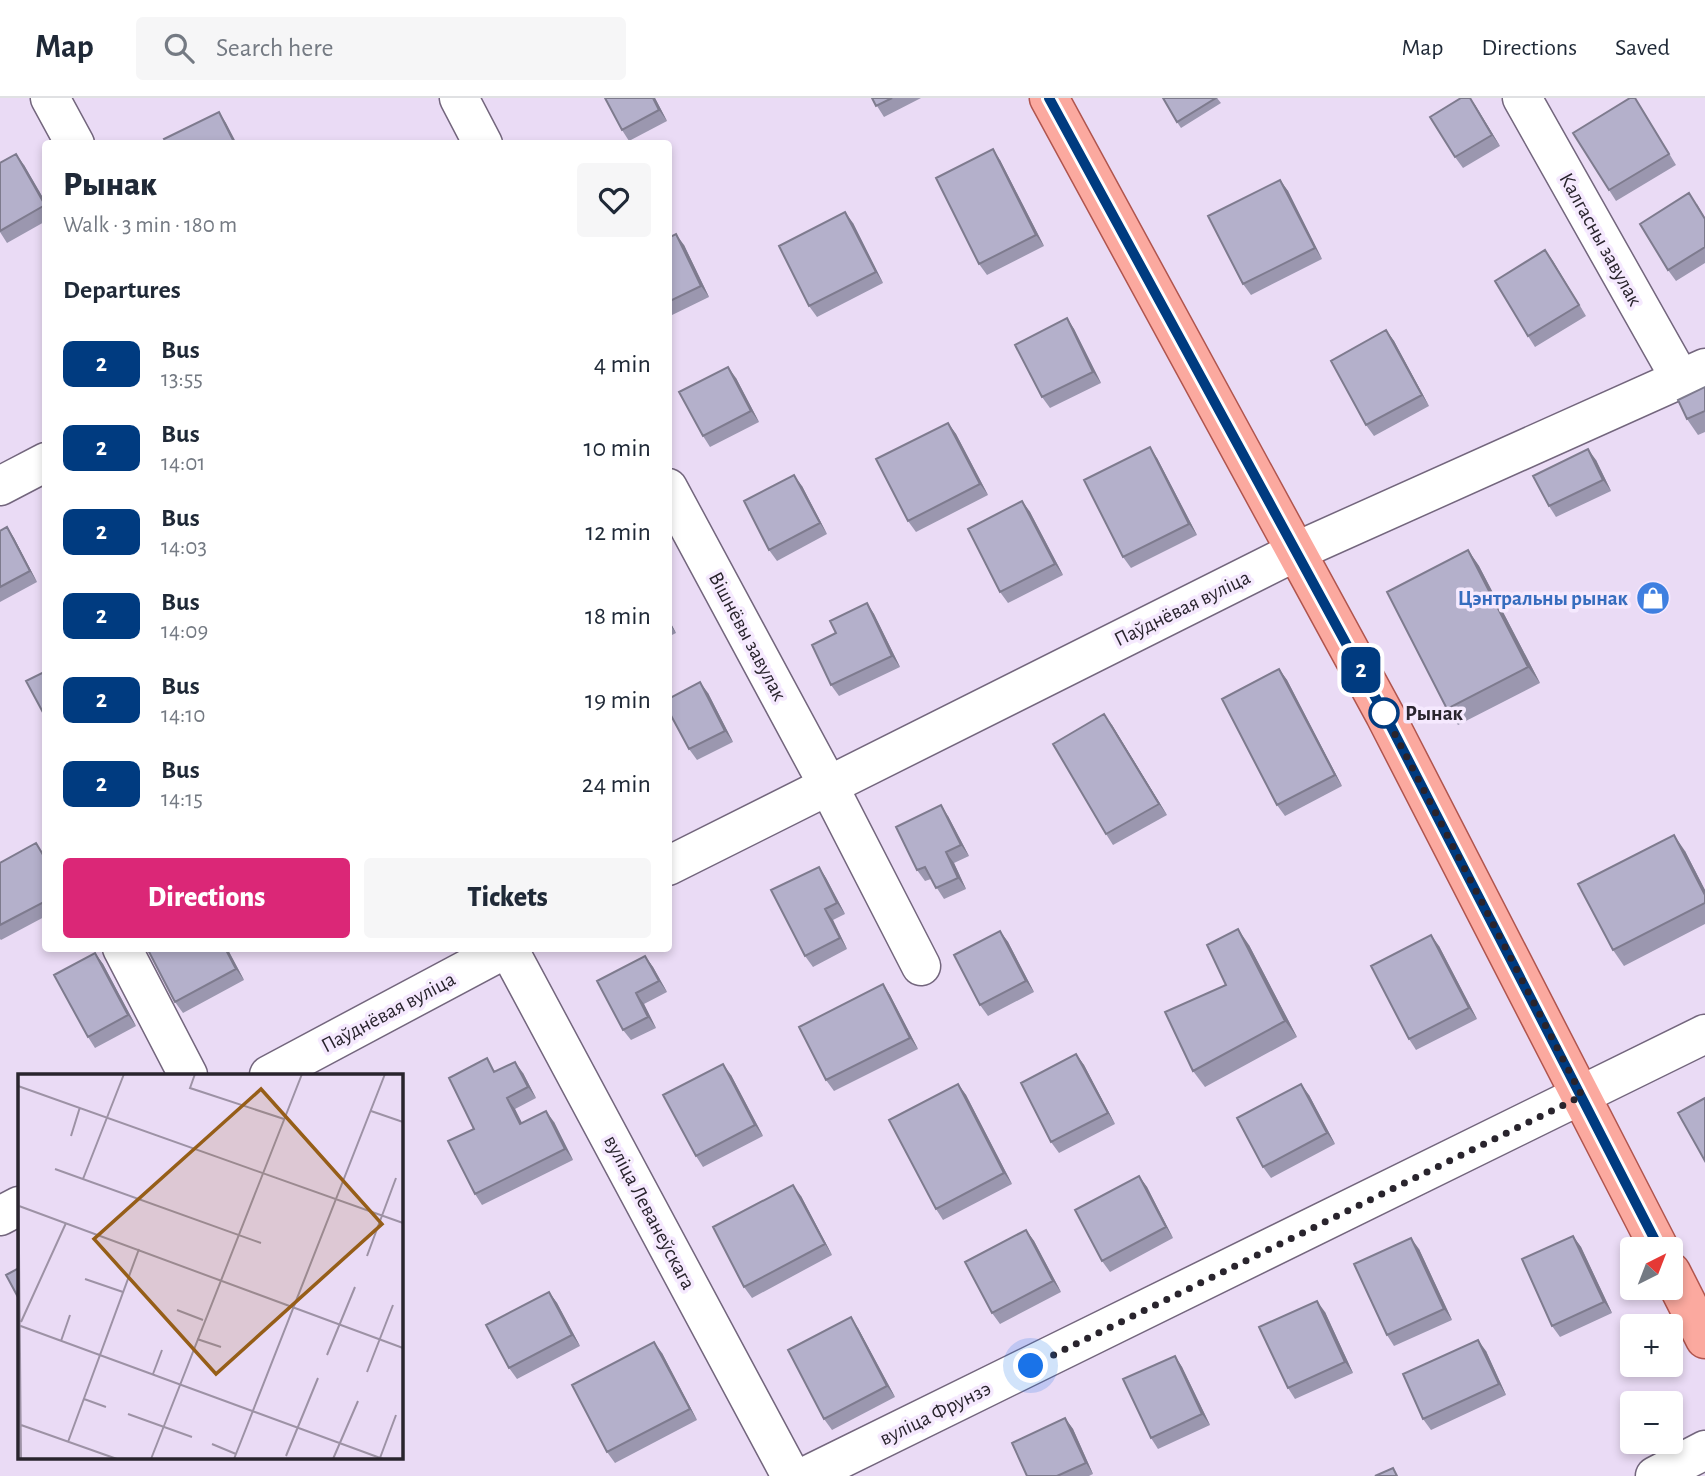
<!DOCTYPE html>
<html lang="en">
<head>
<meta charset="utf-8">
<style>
  body { margin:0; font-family:"Alegreya Sans",sans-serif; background:#f6f6f7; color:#1f2937; height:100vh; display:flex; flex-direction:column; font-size:26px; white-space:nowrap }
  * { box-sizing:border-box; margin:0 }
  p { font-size:23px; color:#747a83 }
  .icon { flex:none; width:38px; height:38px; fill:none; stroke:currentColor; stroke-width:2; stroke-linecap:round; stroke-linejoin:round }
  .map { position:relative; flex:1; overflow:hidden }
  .drawer { position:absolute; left:42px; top:42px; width:630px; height:812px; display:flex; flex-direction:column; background:#fff; border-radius:7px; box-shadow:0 4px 10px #0003 }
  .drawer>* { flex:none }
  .badge { padding:0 14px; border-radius:10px; font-size:24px; line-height:46px }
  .needle { width:46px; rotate:42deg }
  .controls { position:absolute; left:1620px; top:1139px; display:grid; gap:14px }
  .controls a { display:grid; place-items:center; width:63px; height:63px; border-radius:7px; background:#fff; box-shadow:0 4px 10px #0003; font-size:35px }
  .you { position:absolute; width:35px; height:35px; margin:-18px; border:5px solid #fff; border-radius:50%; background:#1a73e8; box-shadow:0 0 0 10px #1a73e833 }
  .map>.badge { position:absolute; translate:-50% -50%; box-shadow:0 0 0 4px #fff }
  h2 { padding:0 21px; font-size:26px; line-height:63px }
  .round { display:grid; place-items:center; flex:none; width:74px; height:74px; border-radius:7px; background:#f6f6f7 }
  .head { display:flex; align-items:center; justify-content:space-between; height:119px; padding:0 21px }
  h1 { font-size:33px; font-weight:800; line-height:52px }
  .action { display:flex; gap:14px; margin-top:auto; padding:14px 21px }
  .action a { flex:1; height:80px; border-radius:7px; background:#db2777; color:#fff; font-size:28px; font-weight:800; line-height:80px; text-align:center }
  .action a+a { background:#f6f6f7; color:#1f2937 }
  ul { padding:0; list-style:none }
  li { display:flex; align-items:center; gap:21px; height:84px; padding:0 21px }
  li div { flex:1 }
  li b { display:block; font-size:26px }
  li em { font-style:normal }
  li .badge { min-width:77px; font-weight:700; text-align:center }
  header { display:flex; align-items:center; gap:42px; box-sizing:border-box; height:98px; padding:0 35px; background:#fff; border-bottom:2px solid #e0e1e3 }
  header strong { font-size:33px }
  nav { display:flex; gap:38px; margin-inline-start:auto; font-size:24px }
  .search { width:490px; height:63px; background:#f6f6f7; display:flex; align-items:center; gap:18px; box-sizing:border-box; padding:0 24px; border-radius:7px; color:#747a83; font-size:26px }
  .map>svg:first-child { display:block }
</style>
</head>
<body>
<header>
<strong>Map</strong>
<div class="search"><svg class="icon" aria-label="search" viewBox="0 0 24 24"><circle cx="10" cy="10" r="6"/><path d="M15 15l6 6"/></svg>Search here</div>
<nav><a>Map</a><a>Directions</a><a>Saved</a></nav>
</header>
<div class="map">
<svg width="1705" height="1378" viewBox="0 0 1705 1378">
  <rect width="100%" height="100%" fill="#eadbf5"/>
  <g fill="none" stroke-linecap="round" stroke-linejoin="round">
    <!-- minor casing -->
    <g stroke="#73667d" stroke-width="41">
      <path id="minor" d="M50,0l25,46
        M459,0l24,46
        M1522,0l159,282
        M0,388l46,-24
        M668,390l160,297 93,181
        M668,768l629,-315 408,-183
        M122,850l66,127
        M508,850l283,528
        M269,977l238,-127
        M0,1118l19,-10
        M806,1378l899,-442
        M1655,1378l50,-26"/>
    </g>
    <!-- major casing -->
    <g stroke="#b0554e" stroke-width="41">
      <path id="major" d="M1049,0l336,617 275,535
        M1671,1174l34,67"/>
    </g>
    <!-- minor -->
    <use href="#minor" stroke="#fff" stroke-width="38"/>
    <!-- major -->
    <use href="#major" stroke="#fba99f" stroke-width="38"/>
  </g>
  <!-- wall -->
  <path fill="#9b97af" d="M655,0l12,23 -38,20 -7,-11z
    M872,0h49l-37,19z
    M1217,0l4,5 -40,25 -4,-6z
    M1475,7l25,41 -37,22 -8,-11z
    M1641,9l35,58 -60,36 -7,-11z
    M1000,62l44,86 -57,29 -8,-11z
    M0,65l24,2 22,38v18l-39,22 -7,-11z
    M1280,82l8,11 34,68 -71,36 -8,-11z
    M1697,106l8,14v45l-29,18 -8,-11z
    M853,125l30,60 -66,34 -8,-11z
    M668,140l16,7 25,52 -41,20z
    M1545,152l41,66 -51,31 -7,-11z
    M1067,220l7,11 27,54 -51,25 -8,-11z
    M1386,232l8,11 35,65 -55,30 -8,-11z
    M736,280l23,44 -49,25 -7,-11z
    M1705,289v45l-7,3 -11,-16z
    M948,325l8,11 32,61 -72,37 -8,-11z
    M1157,360l40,77 -66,33 -8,-11z
    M1596,362l15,31 -55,26 -7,-11z
    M802,388l25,48 -50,27 -8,-11z
    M1022,403l8,11 33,63 -55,28 -8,-11z
    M7,429l7,11 23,44 -37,20v-71z
    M1468,452l11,16 61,117 -82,42 -11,-16z
    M867,505l7,11 26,53 -61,29 -8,-11 5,-52z
    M668,520l8,15 -8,4z
    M1279,571l8,11 55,106 -57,30 -8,-11z
    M708,595l25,49 -36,18 -8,-11z
    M1112,627l55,90 -54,30 -7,-11z
    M948,718l21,40 -15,7 12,26 -22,10 -13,-20 -6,2 -8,-11z
    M36,745l10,14v59l-45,24 -1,-1v-76z
    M1685,753l20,39v34l-81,42 -11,-16z
    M819,769l7,11 19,36 -12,6 14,29 -34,18 -8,-11z
    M1000,833l8,11 26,50 -46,24 -8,-11z
    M1249,847l48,92 -92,50 -12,-16 33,-86z
    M1439,848l38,73 -61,31 -7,-11z
    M227,850l17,32 -61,33 -8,-11z
    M95,855l8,11 33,62 -41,22 -7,-11z
    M645,858l8,11 14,25 -23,12 12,24 -25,12 -8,-10z
    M883,886l7,11 28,54 -84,42 -8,-11z
    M1076,956l8,11 31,59 -56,29 -8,-11z
    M496,973l27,2 13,25 -21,11 7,14 32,-1 19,38 -91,45 -7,-11 -1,-65z
    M731,977l32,61 -60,31 -7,-11z
    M958,986l8,11 46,89 -69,36 -7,-11z
    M1309,997l26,49 -64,34 -8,-11z
    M1139,1078l8,11 26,51 -63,34 -8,-11z
    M801,1098l31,59 -80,43 -8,-11z
    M1026,1132l8,11 27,51 -61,32 -8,-11z
    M1573,1138l8,11 31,66 -52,24 -8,-11z
    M1419,1151l33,71 -58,26 -7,-11z
    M549,1194l8,11 23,43 -63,33 -8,-11z
    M1325,1214l28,61 -58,26 -7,-11z
    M858,1230l37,69 -63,33 -8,-11z
    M1486,1253l20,44 -75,35 -8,-11z
    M662,1255l35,67 -82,43 -8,-11z
    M1175,1258l7,11 28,58 -52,24 -7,-11z
    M1065,1320l8,11 20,45 -4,2h-62z"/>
  <!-- shaded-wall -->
  <path fill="#7e7b8e" d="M653,0h2l12,23 -8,-11z
    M1470,0l5,7 25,41 -8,-11z
    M219,14l7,11 11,21h-2z
    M993,51l7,11 44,86 -8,-11z
    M16,56l8,11 22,38v3z
    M1280,82l8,11 34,68 -7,-11z
    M845,114l8,11 30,60 -7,-11z
    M676,136l8,11 25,52 -8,-11z
    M1545,152l8,11 33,55 -7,-11z
    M1067,220l7,11 27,54 -8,-11z
    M1386,232l8,11 35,65 -7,-11z
    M728,269l8,11 23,44 -8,-11z
    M948,325l8,11 32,61 -8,-11z
    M1150,349l7,11 40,77 -8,-11z
    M1588,351l8,11 15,31 -8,-11z
    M794,377l8,11 25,48 -7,-11z
    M1022,403l8,11 33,63 -8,-11z
    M7,429l7,11 23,44 -7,-11z
    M1468,452l11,16 61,117 -12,-16z
    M867,505l7,11 26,53 -8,-11z
    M668,520l8,15 -8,-11z
    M1279,571l8,11 55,106 -7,-11z
    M700,584l8,11 25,49 -8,-11z
    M1104,616l8,11 55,90 -8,-11z
    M941,707l7,11 21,40 -8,-11z
    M1674,737l11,16 20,39v5z
    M946,754l8,11 12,26 -8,-11z
    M819,769l7,11 19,36 -8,-11z
    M825,811l8,11 14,29 -7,-11z
    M1238,831l11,16 48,92 -12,-16z
    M1000,833l8,11 26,50 -8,-11z
    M1431,837l8,11 38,73 -8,-11z
    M225,850h2l17,32 -8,-11z
    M95,855l8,11 33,62 -8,-11z
    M645,858l8,11 14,25 -8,-11z
    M883,886l7,11 28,54 -8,-11z
    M636,895l8,11 12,24 -8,-11z
    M1076,956l8,11 31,59 -7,-11z
    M515,964l8,11 13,25 -8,-11z
    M723,966l8,11 32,61 -8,-11z
    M958,986l8,11 46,89 -8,-11z
    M1301,986l8,11 26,49 -8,-11z
    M507,1000l8,11 13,26 -8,-11z
    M546,1013l8,11 19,38 -8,-11z
    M1139,1078l8,11 26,51 -7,-11z
    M793,1087l8,11 31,59 -7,-11z
    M1026,1132l8,11 27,51 -8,-11z
    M1573,1138l8,11 31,66 -8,-11z
    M1411,1140l8,11 33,71 -8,-11z
    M549,1194l8,11 23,43 -8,-11z
    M1317,1203l8,11 28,61 -8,-11z
    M851,1219l7,11 37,69 -8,-11z
    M1478,1242l8,11 20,44 -7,-11z
    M654,1244l8,11 35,67 -7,-11z
    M1175,1258l7,11 28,58 -8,-11z
    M1065,1320l8,11 20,45 -7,-11z"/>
  <!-- building -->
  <path fill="#b4b0cb" stroke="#7e7b8e" stroke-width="2" d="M605,0h48l6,12 -37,20z
    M872,0h20l-16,8z
    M1163,0h53l-39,24z
    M1461,0h9l22,37 -37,22 -25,-40z
    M1630,0h5l34,56 -60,36 -36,-57z
    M219,14l16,32h-68l-3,-5z
    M993,51l43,86 -57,29 -43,-86z
    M16,56l29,51 -45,26v-68z
    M1280,82l35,68 -72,36 -35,-68z
    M1689,95l16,26v28l-37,23 -28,-46z
    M845,114l31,60 -67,34 -30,-60z
    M676,136l25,52 -33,16v-64z
    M1545,152l34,55 -51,31 -33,-55z
    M1067,220l26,54 -51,25 -27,-52z
    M1386,232l36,65 -56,30 -35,-64z
    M728,269l23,44 -48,25 -24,-44z
    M1705,289v24l-18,8 -9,-19z
    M948,325l32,61 -72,37 -32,-62z
    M1150,349l39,77 -66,33 -39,-77z
    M1588,351l15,31 -54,26 -16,-30z
    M794,377l26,48 -51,27 -25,-49z
    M1022,403l33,63 -55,28 -32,-63z
    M7,429l23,44 -30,16v-56z
    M1468,452l60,117 -81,42 -60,-117z
    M867,505l25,53 -61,29 -19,-40 24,-12 -6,-12z
    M1279,571l56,106 -58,30 -55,-106z
    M46,573v47l-20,-37z
    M700,584l25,49 -36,18 -21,-39v-11z
    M1104,616l55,90 -53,30 -53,-90z
    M941,707l20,40 -15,7 12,26 -22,10 -11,-21 -8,3 -21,-43z
    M1674,737l31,60v8l-92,47 -35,-66z
    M36,745l10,17v41l-46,24v-62z
    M819,769l18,36 -12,6 15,29 -35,18 -34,-66z
    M1238,831l47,92 -92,50 -28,-59 61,-27 -19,-40z
    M1000,833l26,50 -46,24 -26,-50z
    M1431,837l38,73 -60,31 -38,-73z
    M147,850h78l11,21 -61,33z
    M95,855l33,62 -40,22 -34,-62z
    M645,858l14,25 -23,12 12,24 -25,13 -26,-49z
    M883,886l27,54 -84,42 -27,-53z
    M1076,956l32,59 -57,29 -30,-59z
    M487,960l7,14 21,-10 13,25 -21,11 13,26 26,-13 19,38 -90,45 -27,-53 26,-12 -25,-51z
    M723,966l32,61 -59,31 -33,-61z
    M958,986l46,89 -68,36 -47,-89z
    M1301,986l26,49 -64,34 -26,-49z
    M1705,1000v63l-27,-48z
    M1139,1078l27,51 -64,34 -27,-51z
    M793,1087l32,59 -81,43 -31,-60z
    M1026,1132l27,51 -61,32 -27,-51z
    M1573,1138l31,66 -52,24 -30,-67z
    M1411,1140l33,71 -57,26 -33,-71z
    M19,1170v31l-13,-24z
    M549,1194l23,43 -63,33 -23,-43z
    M1317,1203l28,61 -57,26 -29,-61z
    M851,1219l36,69 -63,33 -36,-69z
    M1478,1242l21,44 -76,35 -20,-45z
    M654,1244l36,67 -83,43 -35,-67z
    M1175,1258l27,58 -51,24 -28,-59z
    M1065,1320l21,45 -29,13h-30l-15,-33z
    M1393,1370l4,8h-22z"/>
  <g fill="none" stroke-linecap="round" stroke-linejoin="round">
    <!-- line casing -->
    <g stroke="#fff" stroke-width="16">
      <path id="line" d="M1049,0l336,617 275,535"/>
    </g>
    <!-- line -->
    <use href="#line" stroke="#003b80" stroke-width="10"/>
    <!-- walk -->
    <path stroke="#29242d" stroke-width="7" stroke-dasharray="0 12.6" d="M1031,1268l551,-270 -198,-383"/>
  </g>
  <!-- icons -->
  <defs>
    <g id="shop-disc" transform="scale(1.75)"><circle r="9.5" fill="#3f7fe0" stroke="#f5e9fe"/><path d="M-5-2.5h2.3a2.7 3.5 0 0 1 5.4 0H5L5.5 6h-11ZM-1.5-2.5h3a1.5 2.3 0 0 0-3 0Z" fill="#fff"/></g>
  </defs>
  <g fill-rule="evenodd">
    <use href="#shop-disc" x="1653" y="500"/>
  </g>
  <!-- markers -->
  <circle fill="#fff" stroke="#003b80" stroke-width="3.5" cx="1384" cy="615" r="14"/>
  <g text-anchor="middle" stroke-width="7" stroke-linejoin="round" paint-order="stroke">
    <!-- street labels -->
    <g font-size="21" fill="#29242d" stroke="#f5e9fe">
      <text transform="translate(1601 141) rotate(61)" y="7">Калгасны завулак</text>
      <text transform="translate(1182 510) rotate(-26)" y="7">Паўднёвая вуліца</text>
      <text transform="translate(748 538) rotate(62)" y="7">Вішнёвы завулак</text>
      <text transform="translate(388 914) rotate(-28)" y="7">Паўднёвая вуліца</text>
      <text transform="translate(650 1114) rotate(62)" y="7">вуліца Леванеўскага</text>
      <text transform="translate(935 1315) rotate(-26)" y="7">вуліца Фрунзэ</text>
    </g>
    <!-- shop labels -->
    <g font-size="21" font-weight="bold" fill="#366cbe" stroke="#f5e9fe" text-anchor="end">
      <text x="1628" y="507">Цэнтральны рынак</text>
    </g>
    <!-- stop labels -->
    <g font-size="21" font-weight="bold" fill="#29242d" stroke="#f5e9fe" text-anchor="start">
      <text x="1405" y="622">Рынак</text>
    </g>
  </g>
  <!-- overview -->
  <g transform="translate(18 976)">
    <rect width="385" height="385" fill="#eadbf5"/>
    <path fill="none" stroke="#9d92a5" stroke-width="2" d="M177,0l-5,14 94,31M0,12l385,137M353,37l32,11M53,62l9,-29M0,74l3,311M37,95l206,74M65,105l41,-105M1,132l384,142M349,182l29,-78M67,205l38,13M159,236l26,10M3,248l45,-99M0,251l365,134M179,265l24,8M43,267l9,-26M309,281l28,-68M349,298l26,-67M135,300l9,-24M66,325l22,8M110,340l64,23M3,351l96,34M50,368l71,-193M194,370l24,10M268,382l32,-78M362,384l16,-43M133,385l151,-385M216,385l151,-385M315,385l25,-58"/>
    <path fill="#965e18" fill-opacity="0.15" stroke="#965e18" stroke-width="3.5" d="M243,15l121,135 -166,150 -122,-135z"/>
    <rect width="385" height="385" fill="none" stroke="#29242d" stroke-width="3.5"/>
  </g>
</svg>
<div class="controls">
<a><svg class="needle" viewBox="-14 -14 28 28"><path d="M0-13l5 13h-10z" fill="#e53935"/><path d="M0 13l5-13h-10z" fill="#747a83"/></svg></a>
<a>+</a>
<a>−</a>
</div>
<div class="you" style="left:1031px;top:1268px"></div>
<b class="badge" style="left:1361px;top:572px;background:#003b80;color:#fff">2</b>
<section class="drawer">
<div class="head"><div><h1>Рынак</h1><p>Walk · 3 min · 180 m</p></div><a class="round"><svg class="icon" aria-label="heart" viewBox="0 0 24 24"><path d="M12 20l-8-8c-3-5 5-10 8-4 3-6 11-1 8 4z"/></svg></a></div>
<h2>Departures</h2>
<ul>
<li><span class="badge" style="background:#003b80;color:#fff">2</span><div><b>Bus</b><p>13:55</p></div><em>4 min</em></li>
<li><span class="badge" style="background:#003b80;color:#fff">2</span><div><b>Bus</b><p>14:01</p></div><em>10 min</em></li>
<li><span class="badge" style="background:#003b80;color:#fff">2</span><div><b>Bus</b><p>14:03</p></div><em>12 min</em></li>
<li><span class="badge" style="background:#003b80;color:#fff">2</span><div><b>Bus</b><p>14:09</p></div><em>18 min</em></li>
<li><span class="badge" style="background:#003b80;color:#fff">2</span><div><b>Bus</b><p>14:10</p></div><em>19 min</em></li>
<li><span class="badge" style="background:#003b80;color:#fff">2</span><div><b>Bus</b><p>14:15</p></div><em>24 min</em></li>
</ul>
<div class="action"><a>Directions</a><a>Tickets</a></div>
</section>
</div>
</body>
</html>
